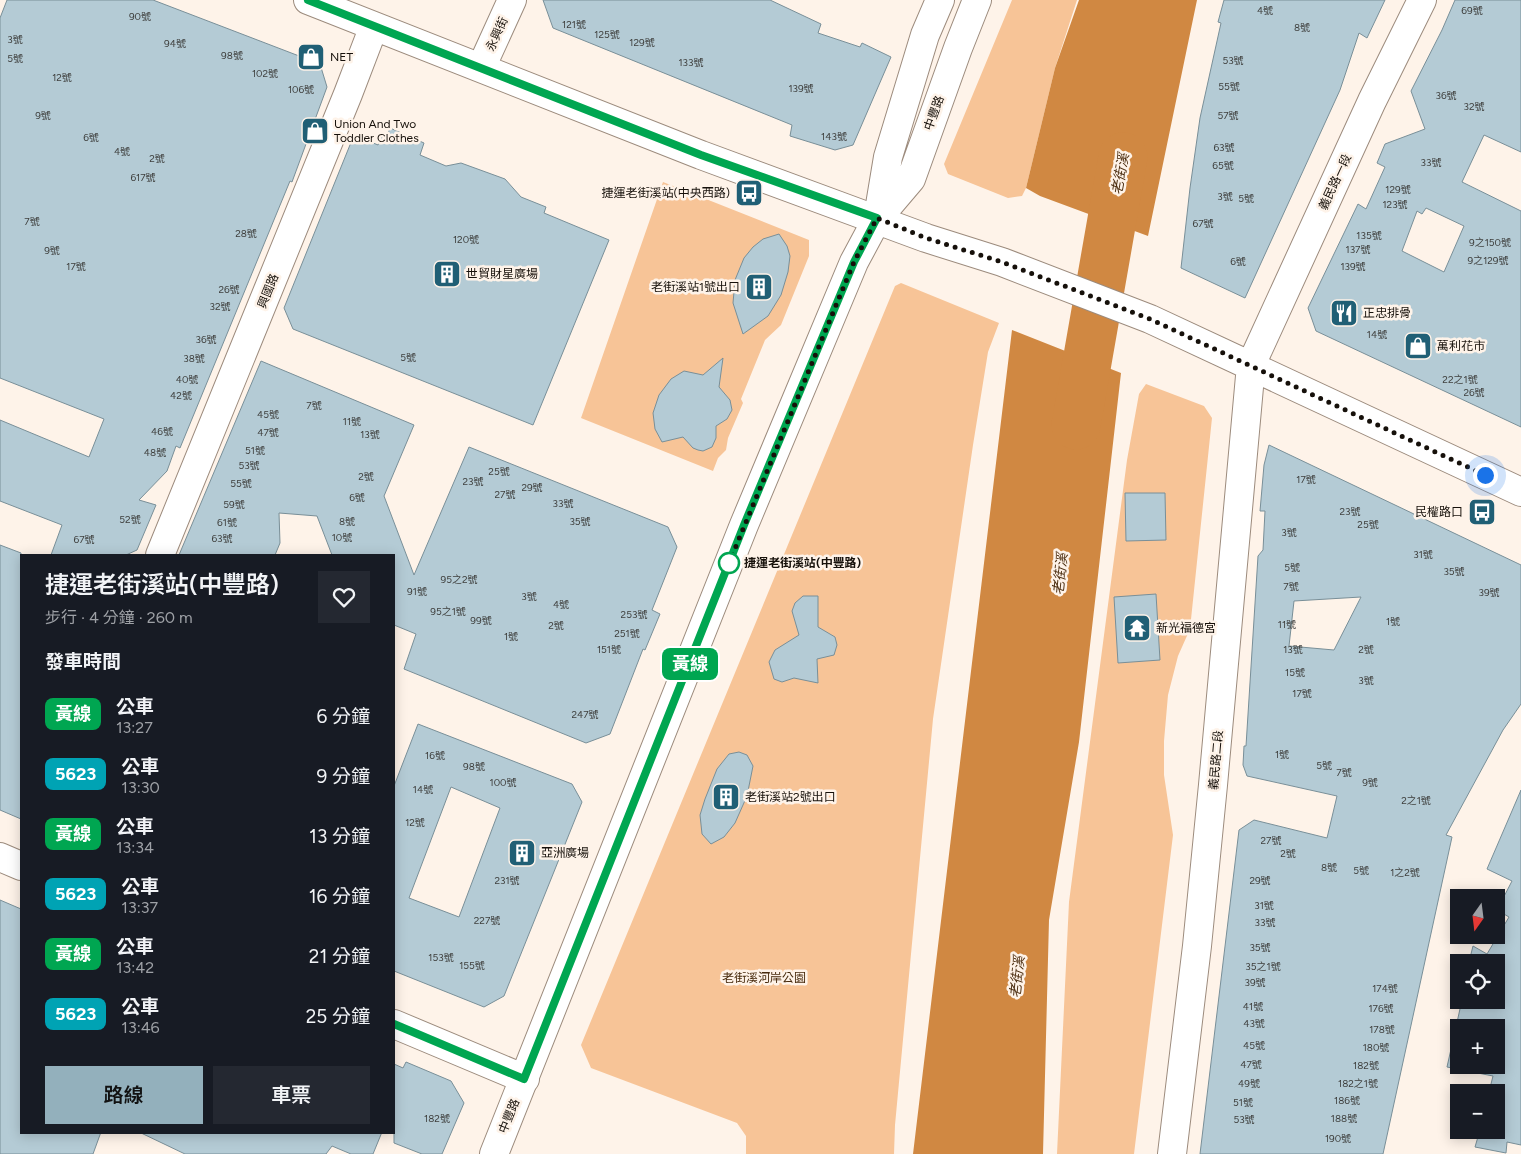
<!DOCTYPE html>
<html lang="zh-TW">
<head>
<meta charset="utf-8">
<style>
  body { margin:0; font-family:Figtree,"Noto Sans TC",sans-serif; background:#242831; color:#f1f3f6; height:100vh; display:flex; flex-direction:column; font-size:19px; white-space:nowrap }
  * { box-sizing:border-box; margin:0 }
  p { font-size:16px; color:#9ea1a6 }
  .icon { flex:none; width:28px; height:28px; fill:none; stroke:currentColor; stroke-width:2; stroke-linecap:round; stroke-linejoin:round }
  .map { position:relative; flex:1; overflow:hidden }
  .side { position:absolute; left:20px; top:554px; width:375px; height:580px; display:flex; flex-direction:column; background:#171b24; border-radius:0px; box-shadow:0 2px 12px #0003 }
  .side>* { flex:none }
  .badge { padding:0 10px; border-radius:8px; font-size:18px; line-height:32px }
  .needle { width:32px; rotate:194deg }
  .controls { position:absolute; left:1450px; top:889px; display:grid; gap:10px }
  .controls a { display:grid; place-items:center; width:55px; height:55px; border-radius:0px; background:#171b24; box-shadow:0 2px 12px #0003; font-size:25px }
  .you { position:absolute; width:25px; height:25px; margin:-12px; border:4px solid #fff; border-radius:50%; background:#1a73e8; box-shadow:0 0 0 8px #1a73e833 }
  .map>.badge { position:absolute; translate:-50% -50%; box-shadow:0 0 0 2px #fff }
  h2 { padding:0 25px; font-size:19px; line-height:45px }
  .round { display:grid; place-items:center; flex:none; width:52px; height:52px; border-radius:0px; background:#242831 }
  .overview { display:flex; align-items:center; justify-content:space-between; height:85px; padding:0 25px }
  h1 { font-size:24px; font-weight:600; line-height:38px }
  .cta { display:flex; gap:10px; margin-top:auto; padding:10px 25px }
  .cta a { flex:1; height:58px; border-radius:0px; background:#93b0bc; color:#111; font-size:20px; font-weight:600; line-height:58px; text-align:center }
  .cta a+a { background:#242831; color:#f1f3f6 }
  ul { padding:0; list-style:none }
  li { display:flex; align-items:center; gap:15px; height:60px; padding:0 25px }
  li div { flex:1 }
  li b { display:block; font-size:19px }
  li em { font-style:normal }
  li .badge { min-width:55px; font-weight:700; text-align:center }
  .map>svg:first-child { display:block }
</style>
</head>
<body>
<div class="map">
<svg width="1521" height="1154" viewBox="0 0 1521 1154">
  <rect width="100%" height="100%" fill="#fef3e9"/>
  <!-- green -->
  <path fill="#f7c497" d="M1012,0h65l-22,68 -29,120 -4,8 -14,2 -60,-24 -4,-10z
    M663,182l146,58v16l-28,69 -16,15 -24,59 2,4 -15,35 -2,12 -8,8 -5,13 -132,-53z
    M901,283l98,40 -11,29 -15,93 -40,274 -38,406 -1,29h-148v-18l-9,-13 -146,-55 -10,-23 314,-759z
    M1146,384l58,22 8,12 -22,211 -12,27 -10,39 -4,46v34l9,60 -39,319h-77l12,-252 58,-442 12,-66z"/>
  <!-- water -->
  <path fill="#d08842" d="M1079,0h118l-49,236 -108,-40 -14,-8 29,-120z
    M1012,330l109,43 -42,369 -30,178 -6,234h-130z"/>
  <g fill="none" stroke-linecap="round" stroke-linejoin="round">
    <!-- river -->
    <path stroke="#d08842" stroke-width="49" d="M1076,425l47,-268"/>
  </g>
  <!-- building -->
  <path fill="#b4cbd5" stroke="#798f98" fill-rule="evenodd" d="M7,0h146l167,64 7,23 -35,95 -2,-1 -110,267 -4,-2 -9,25 -28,29 17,5 -19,45 -11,5h-75l11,-30 -62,-24v-81l89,37 15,-38 -104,-41v-360z
    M543,0h227l51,24 -3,9 42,14 2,-4 29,14 -38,88 -18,5 -45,-14 2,-11 -239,-97z
    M1224,0h161l-18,38 -8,-5 -19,57 -95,208 -64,-30 9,-80 10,-70 21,-95 -3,-1z
    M1455,0h66v152l-37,-17 -22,47 59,29v216l-205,-96 -8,-23 50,-104 8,5 19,-42 -8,-4 8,-19 40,-15 -14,-38 31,-61zM1426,208l38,18 -20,46 -42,-21 15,-40 5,3z
    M390,128l34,15 -4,12 26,11 15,-3 44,16 16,18 25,10 -2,6 65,27 -76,185 -240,-96 -9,-21 70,-173 24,10 3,-8 5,2z
    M779,234l8,12 3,10 -2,16 -7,23 -13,21 -25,18 -10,-31 2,-23 9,-22 9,-11 10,-8z
    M723,358l-4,29 11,13 2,10 -5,9 -11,7v12l-4,9 -9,4 -5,-1 -5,-2 -10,-11 -21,5 -7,-13 -2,-16 6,-18 12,-16 13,-8 19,4z
    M261,361l153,64 -30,71 30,79 55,-128 199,80 9,20 -25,63 8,4 -15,36 -2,-1 -33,85 -24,9 -182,-74 12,-35 -22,-9v-70h-62l-15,-39 -38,-3 1,30 -5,12h-96z
    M1269,445l252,120v139l-18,26 -57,105 6,2 -69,317h-183l39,-324 15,-10 73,18 10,-42 -90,-20 -4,-11 1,-19h2l12,-190 5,-6 2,-39h-5l4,-46zM1361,597l-27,53 -45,-4 5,-45z
    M1125,493h40l1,47 -40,1z
    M0,545l21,8v266l-21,-9z
    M1156,594l4,66 -42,3 -4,-66z
    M803,596h15v31l17,10 2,8 -3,10 -17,4 1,24 -24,-5 -12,4 -8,-3 -5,-17 6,-12 24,-15 -7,-24 3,-8z
    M418,724l154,60 10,18 -78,194 -20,11 -90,-36v-185zM451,787l49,21 -41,109 -50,-19z
    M739,752l8,3 6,11 -6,30 -12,27 -11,14 -13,7 -9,-10 -2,-19 5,-16 12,-30 12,-15z
    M1521,790v355l-14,-3 -1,11 -31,-6 5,-17h16v-38h-7l4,-16 -46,-9 15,-67h34v-38h-27l4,-16 14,8 22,-37 -12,-7 15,-29 -25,-12zM1459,1028h37v37h-37z
    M0,900l21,9v223h80l-8,22h-93z
    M406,1062l45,19 13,22 -22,51h-20l-28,-11v-79l9,4z
    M139,1132h243l-9,22h-22l-19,-8 -6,8h-141z"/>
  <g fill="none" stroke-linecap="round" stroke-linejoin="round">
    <!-- minor casing -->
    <g stroke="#9c8b7d" stroke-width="30">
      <path id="minor" d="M308,0l393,155 225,83 76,24 148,57 371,173
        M481,68l31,-68
        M160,555l188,-461 26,-68
        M0,857l21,9
        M394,1024l131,55
        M1172,1154l25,-208 16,-161 38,-420 121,-264 50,-101"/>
    </g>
    <!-- major casing -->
    <g stroke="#9c8b7d" stroke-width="30">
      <path id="major" d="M878,217l10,-60 37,-122 15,-35
        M494,1154l250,-629 110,-263 23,-43 34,-40 47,-131 19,-48"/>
    </g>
    <!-- minor -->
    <use href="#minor" stroke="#fff" stroke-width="28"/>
    <!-- major -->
    <use href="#major" stroke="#fff" stroke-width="28"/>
  </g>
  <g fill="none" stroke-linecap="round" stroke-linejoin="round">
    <!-- line casing -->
    <g stroke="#fff" stroke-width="11">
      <path id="line" d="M308,0l393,155 176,63 -23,44 -110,263 -220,554 -130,-55"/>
    </g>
    <!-- line -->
    <use href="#line" stroke="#00a651" stroke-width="8"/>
    <!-- walk -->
    <path stroke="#16100a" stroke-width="5" stroke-dasharray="0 9" d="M729,563l125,-301 23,-44 49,20 76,24 148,57 335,156"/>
  </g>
  <!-- icons -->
  <defs>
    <g id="shop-square" transform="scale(1.4375)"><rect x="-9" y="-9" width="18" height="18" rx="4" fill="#205f75" stroke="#fef3e9"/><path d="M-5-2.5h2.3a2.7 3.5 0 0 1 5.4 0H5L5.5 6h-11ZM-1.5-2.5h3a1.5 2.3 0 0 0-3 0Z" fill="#fff"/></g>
    <g id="bus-square" transform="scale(1.4375)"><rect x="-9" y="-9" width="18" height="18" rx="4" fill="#205f75" stroke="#fef3e9"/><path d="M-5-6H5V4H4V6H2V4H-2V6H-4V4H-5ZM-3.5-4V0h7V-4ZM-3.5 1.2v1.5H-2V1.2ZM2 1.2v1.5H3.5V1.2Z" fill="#fff"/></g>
    <g id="building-square" transform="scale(1.4375)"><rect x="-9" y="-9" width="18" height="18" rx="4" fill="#205f75" stroke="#fef3e9"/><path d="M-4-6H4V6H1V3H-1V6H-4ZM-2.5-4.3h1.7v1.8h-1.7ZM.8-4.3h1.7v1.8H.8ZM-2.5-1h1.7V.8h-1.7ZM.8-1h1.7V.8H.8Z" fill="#fff"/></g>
    <g id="restaurant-square" transform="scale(1.4375)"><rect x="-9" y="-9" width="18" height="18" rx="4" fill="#205f75" stroke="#fef3e9"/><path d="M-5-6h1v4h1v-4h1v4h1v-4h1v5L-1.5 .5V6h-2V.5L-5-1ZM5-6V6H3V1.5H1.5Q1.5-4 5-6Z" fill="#fff"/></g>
    <g id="temple-square" transform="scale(1.4375)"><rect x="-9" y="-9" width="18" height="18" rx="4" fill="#205f75" stroke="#fef3e9"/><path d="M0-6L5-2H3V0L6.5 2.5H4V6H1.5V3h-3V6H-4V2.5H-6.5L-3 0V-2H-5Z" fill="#fff"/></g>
  </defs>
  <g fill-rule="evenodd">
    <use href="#shop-square" x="311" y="57"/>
    <use href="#shop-square" x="315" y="131"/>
    <use href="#bus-square" x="749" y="193"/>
    <use href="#building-square" x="447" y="274"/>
    <use href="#building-square" x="759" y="287"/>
    <use href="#restaurant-square" x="1344" y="313"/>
    <use href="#shop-square" x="1418" y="346"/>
    <use href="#bus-square" x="1482" y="512"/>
    <use href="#temple-square" x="1137" y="628"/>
    <use href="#building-square" x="726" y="797"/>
    <use href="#building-square" x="522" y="853"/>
  </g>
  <!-- markers -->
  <circle fill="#fff" stroke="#00a651" stroke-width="2.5" cx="729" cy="563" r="10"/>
  <g text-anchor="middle" stroke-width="5" stroke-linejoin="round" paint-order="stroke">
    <!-- number labels -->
    <g font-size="10" fill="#3e3f3d">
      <text x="1265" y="14">4號</text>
      <text x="1472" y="14">69號</text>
      <text x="140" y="20">90號</text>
      <text x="574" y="28">121號</text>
      <text x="1302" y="31">8號</text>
      <text x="607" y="38">125號</text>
      <text x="15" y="43">3號</text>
      <text x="642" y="46">129號</text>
      <text x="175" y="47">94號</text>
      <text x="232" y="59">98號</text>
      <text x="15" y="62">5號</text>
      <text x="1233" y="64">53號</text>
      <text x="691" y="66">133號</text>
      <text x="265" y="77">102號</text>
      <text x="62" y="81">12號</text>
      <text x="1229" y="90">55號</text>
      <text x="801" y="92">139號</text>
      <text x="301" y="93">106號</text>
      <text x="1446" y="99">36號</text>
      <text x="1474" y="110">32號</text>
      <text x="43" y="119">9號</text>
      <text x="1228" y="119">57號</text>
      <text x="834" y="140">143號</text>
      <text x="91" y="141">6號</text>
      <text x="1224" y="151">63號</text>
      <text x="122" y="155">4號</text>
      <text x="157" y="162">2號</text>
      <text x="1431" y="166">33號</text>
      <text x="1223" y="169">65號</text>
      <text x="143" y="181">617號</text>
      <text x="1398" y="193">129號</text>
      <text x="1225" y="200">3號</text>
      <text x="1246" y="202">5號</text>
      <text x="1395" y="208">123號</text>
      <text x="32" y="225">7號</text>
      <text x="1203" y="227">67號</text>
      <text x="246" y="237">28號</text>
      <text x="1369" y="239">135號</text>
      <text x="466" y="243">120號</text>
      <text x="1490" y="246">9之150號</text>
      <text x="1358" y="253">137號</text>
      <text x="52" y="254">9號</text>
      <text x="1488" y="264">9之129號</text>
      <text x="1238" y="265">6號</text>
      <text x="76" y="270">17號</text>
      <text x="1353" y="270">139號</text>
      <text x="229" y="293">26號</text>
      <text x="220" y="310">32號</text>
      <text x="1377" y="338">14號</text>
      <text x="206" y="343">36號</text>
      <text x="408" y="361">5號</text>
      <text x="194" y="362">38號</text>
      <text x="187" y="383">40號</text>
      <text x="1460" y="383">22之1號</text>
      <text x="1474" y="396">26號</text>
      <text x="181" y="399">42號</text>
      <text x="314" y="409">7號</text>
      <text x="268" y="418">45號</text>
      <text x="352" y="425">11號</text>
      <text x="162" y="435">46號</text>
      <text x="268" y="436">47號</text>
      <text x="370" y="438">13號</text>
      <text x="255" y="454">51號</text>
      <text x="155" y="456">48號</text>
      <text x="249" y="469">53號</text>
      <text x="499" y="475">25號</text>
      <text x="366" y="480">2號</text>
      <text x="1306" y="483">17號</text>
      <text x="473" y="485">23號</text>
      <text x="241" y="487">55號</text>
      <text x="532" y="491">29號</text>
      <text x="505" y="498">27號</text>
      <text x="357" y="501">6號</text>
      <text x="563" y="507">33號</text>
      <text x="234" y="508">59號</text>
      <text x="1350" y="515">23號</text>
      <text x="130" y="523">52號</text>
      <text x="347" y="525">8號</text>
      <text x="580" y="525">35號</text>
      <text x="227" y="526">61號</text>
      <text x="1368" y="528">25號</text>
      <text x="1289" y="536">3號</text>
      <text x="342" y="541">10號</text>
      <text x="222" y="542">63號</text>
      <text x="84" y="543">67號</text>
      <text x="1423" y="558">31號</text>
      <text x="1292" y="571">5號</text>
      <text x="1454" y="575">35號</text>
      <text x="459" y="583">95之2號</text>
      <text x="1291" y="590">7號</text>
      <text x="417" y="595">91號</text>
      <text x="1489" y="596">39號</text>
      <text x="529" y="600">3號</text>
      <text x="561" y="608">4號</text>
      <text x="448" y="615">95之1號</text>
      <text x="634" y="618">253號</text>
      <text x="481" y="624">99號</text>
      <text x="1393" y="625">1號</text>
      <text x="1287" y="628">11號</text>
      <text x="556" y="629">2號</text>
      <text x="627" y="637">251號</text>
      <text x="511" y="640">1號</text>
      <text x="609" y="653">151號</text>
      <text x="1293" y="653">13號</text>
      <text x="1366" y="653">2號</text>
      <text x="1295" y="676">15號</text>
      <text x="1366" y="684">3號</text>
      <text x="1302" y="697">17號</text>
      <text x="585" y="718">247號</text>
      <text x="1282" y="758">1號</text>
      <text x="435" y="759">16號</text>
      <text x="1324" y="769">5號</text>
      <text x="474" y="770">98號</text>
      <text x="1344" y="776">7號</text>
      <text x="503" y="786">100號</text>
      <text x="1370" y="786">9號</text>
      <text x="423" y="793">14號</text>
      <text x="1416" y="804">2之1號</text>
      <text x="415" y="826">12號</text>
      <text x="1271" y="844">27號</text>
      <text x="1288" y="857">2號</text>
      <text x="1329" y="871">8號</text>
      <text x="1361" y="874">5號</text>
      <text x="1405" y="876">1之2號</text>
      <text x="507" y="884">231號</text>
      <text x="1260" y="884">29號</text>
      <text x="1264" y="909">31號</text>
      <text x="487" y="924">227號</text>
      <text x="1265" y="926">33號</text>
      <text x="1260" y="951">35號</text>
      <text x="441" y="961">153號</text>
      <text x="472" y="969">155號</text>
      <text x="1263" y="970">35之1號</text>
      <text x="1255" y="986">39號</text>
      <text x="1385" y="992">174號</text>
      <text x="1253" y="1010">41號</text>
      <text x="1381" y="1012">176號</text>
      <text x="1254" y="1027">43號</text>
      <text x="1382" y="1033">178號</text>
      <text x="1254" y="1049">45號</text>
      <text x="1376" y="1051">180號</text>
      <text x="1251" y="1068">47號</text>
      <text x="1366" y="1069">182號</text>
      <text x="1249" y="1087">49號</text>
      <text x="1358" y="1087">182之1號</text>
      <text x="1347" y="1104">186號</text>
      <text x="1243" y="1106">51號</text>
      <text x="437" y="1122">182號</text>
      <text x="1344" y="1122">188號</text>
      <text x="1244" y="1123">53號</text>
      <text x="1338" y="1142">190號</text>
    </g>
    <!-- street labels -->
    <g font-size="12" fill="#16100a" stroke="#fef3e9">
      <text transform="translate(497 34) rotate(-66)" y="4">永興街</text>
      <text transform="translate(934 113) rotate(-70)" y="4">中豐路</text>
      <text transform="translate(1335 182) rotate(-65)" y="4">義民路一段</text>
      <text transform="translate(268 291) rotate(-68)" y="4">興國路</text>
      <text transform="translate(1216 760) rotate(-85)" y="4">義民路二段</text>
      <text transform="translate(509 1116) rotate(-68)" y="4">中豐路</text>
    </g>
    <!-- poi labels -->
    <g font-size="12" fill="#16100a" stroke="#fef3e9" text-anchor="start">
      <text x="330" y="61">NET</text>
      <text x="334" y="128">Union And Two<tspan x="334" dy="14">Toddler Clothes</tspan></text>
      <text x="730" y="197" text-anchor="end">捷運老街溪站(中央西路)</text>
      <text x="466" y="278">世貿財星廣場</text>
      <text x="740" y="291" text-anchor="end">老街溪站1號出口</text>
      <text x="1363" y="317">正忠排骨</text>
      <text x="1437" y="350">萬利花市</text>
      <text x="1463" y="516" text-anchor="end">民權路口</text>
      <text x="1156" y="632">新光福德宮</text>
      <text x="745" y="801">老街溪站2號出口</text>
      <text x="541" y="857">亞洲廣場</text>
    </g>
    <!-- stop labels -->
    <g font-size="12" font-weight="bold" fill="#16100a" stroke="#fef3e9" text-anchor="start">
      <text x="744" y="567">捷運老街溪站(中豐路)</text>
    </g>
    <!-- park labels -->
    <g font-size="12" fill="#472a0c" stroke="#fef3e9">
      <text x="764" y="982">老街溪河岸公園</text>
    </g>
    <!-- water labels -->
    <g font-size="14" font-style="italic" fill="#4c2e11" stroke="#fef3e9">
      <text transform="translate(1120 174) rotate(-80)" y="5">老街溪</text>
      <text transform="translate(1060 574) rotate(-84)" y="5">老街溪</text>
      <text transform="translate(1017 977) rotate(-84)" y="5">老街溪</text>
    </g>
  </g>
</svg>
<div class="controls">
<a><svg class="needle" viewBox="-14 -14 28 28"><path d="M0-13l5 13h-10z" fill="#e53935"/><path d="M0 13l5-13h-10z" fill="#9ea1a6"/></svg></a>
<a><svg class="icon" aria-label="locate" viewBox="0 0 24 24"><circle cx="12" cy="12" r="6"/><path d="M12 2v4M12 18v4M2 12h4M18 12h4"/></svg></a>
<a>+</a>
<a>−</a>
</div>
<div class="you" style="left:1485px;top:475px"></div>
<b class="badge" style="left:690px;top:664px;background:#00a651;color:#fff">黃線</b>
<section class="side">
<div class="overview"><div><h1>捷運老街溪站(中豐路)</h1><p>步行 · 4 分鐘 · 260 m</p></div><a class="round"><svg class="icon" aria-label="heart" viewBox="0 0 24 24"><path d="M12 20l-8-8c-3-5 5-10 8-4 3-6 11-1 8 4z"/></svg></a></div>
<h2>發車時間</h2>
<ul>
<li><span class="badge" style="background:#00a651;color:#fff">黃線</span><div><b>公車</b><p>13:27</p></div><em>6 分鐘</em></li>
<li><span class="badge" style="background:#00a3b4;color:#fff">5623</span><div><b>公車</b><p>13:30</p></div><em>9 分鐘</em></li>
<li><span class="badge" style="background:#00a651;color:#fff">黃線</span><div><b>公車</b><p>13:34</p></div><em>13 分鐘</em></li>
<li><span class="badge" style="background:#00a3b4;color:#fff">5623</span><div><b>公車</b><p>13:37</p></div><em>16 分鐘</em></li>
<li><span class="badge" style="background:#00a651;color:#fff">黃線</span><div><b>公車</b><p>13:42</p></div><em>21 分鐘</em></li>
<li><span class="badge" style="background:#00a3b4;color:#fff">5623</span><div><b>公車</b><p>13:46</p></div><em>25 分鐘</em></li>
</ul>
<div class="cta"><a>路線</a><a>車票</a></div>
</section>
</div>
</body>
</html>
